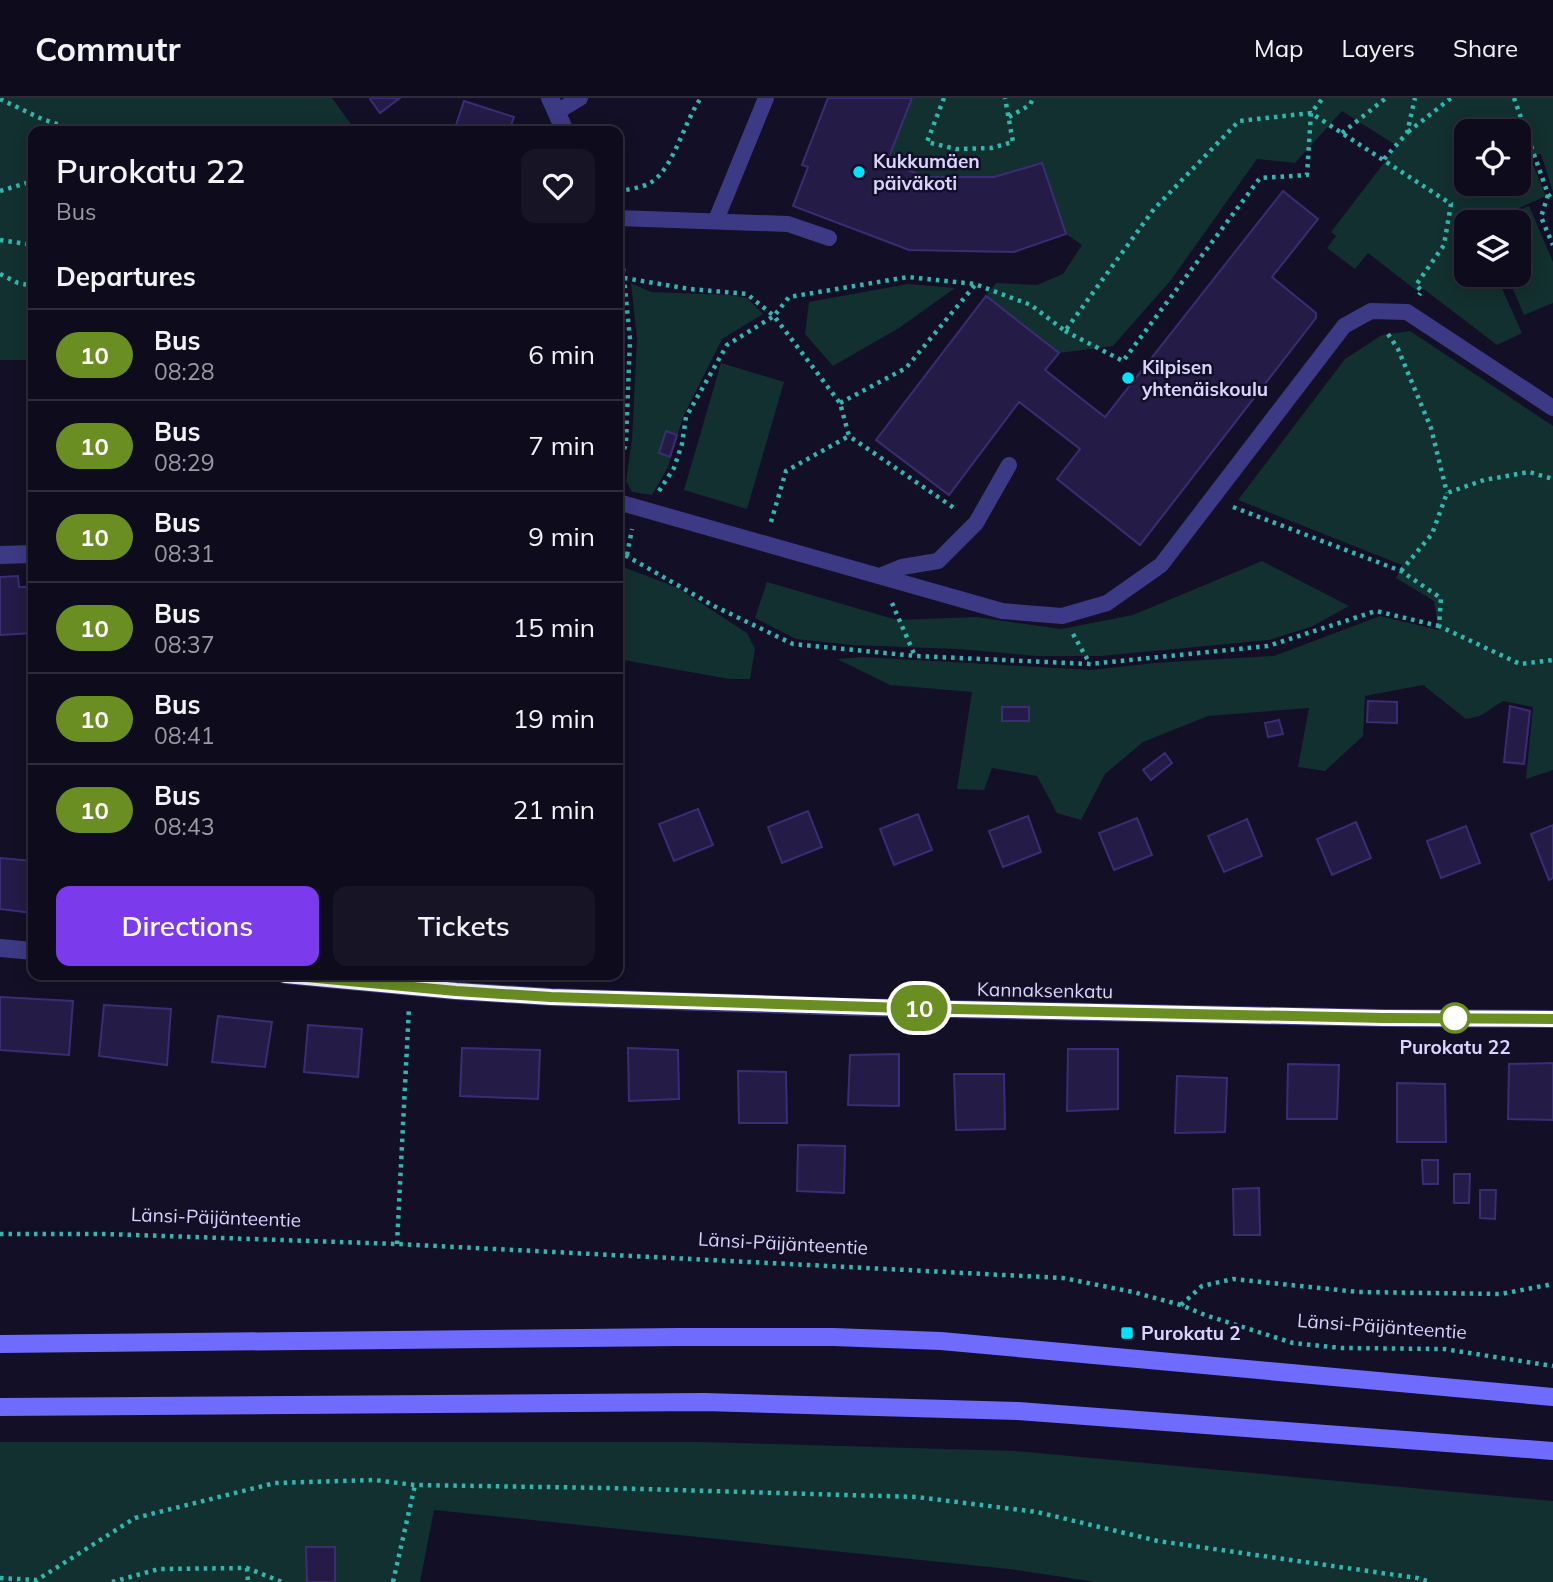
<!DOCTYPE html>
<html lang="en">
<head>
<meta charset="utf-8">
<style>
  body { margin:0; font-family:Mulish,sans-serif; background:#171425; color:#f1f3f6; height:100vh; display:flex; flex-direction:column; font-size:26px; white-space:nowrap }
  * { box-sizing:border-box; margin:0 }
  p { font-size:23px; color:#9b9ba3 }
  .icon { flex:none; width:38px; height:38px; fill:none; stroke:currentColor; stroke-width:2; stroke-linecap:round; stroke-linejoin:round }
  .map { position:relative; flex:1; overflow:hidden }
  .drawer { position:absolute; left:28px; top:28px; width:595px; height:854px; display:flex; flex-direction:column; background:#0e0b1c; border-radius:14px; box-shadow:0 4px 18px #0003,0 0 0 2px #2e2b3b }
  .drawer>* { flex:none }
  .badge { padding:0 14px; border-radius:23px; font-size:24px; line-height:46px }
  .controls { position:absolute; left:1454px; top:21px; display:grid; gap:14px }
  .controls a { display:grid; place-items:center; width:77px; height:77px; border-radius:14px; background:#0e0b1c; box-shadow:0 4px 18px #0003,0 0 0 2px #2e2b3b; font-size:35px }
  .map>.badge { position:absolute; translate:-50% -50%; box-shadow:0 0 0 4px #fff }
  h2 { padding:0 28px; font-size:26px; line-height:63px }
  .round { display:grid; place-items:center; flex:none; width:74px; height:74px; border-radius:14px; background:#171425 }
  .overview { display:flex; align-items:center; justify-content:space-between; height:119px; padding:0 28px }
  h1 { font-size:33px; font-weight:600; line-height:52px }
  .button { display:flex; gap:14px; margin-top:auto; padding:14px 28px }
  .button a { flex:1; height:80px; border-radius:14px; background:#7c3aed; color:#fff; font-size:28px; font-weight:600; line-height:80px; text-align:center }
  .button a+a { background:#171425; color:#f1f3f6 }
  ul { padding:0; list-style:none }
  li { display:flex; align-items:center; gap:21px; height:91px; padding:0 28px; border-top:2px solid #2e2b3b }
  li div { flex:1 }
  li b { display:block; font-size:26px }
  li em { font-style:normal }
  li .badge { min-width:77px; font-weight:700; text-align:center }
  header { display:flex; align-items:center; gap:42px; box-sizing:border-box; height:98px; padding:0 35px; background:#0e0b1c; border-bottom:2px solid #2e2b3b }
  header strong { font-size:33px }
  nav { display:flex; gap:38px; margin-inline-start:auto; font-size:24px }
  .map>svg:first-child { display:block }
</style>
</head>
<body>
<header>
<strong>Commutr</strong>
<nav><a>Map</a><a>Layers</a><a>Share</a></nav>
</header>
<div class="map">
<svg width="1553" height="1484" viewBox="0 0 1553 1484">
  <rect width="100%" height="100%" fill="#130f26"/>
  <!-- green -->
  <path fill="#12302f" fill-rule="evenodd" d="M0,0h332l24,33h-323v229h-33z
    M912,0h641v94l-12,-38 -12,1 17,41 -58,26h-22v53h30l26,58 -25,12 -76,-58 -4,4 -49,-38 -13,16 -28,-21 9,-12 -5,-4 66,-86 -55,-35 -47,52 -38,-4 -86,121 -58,66 -54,7 -73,-57 10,-13 41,2 26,-11 19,-29 -16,-11 -24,-71 -48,14h-69l-38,-15zM1466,33h53v53h-53z
    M1529,108l24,56v41l-29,12 -17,-40h12v-53h-28z
    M631,185l20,9 79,3 17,3 16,16 -41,25 -39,78 -15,50 -16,28 -20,-3 -6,-11 6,-41 5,-101z
    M908,186l47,4 -56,40 -66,38 -28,-32 4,-32z
    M1410,233l143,95v344l-27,9 7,-72 -30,-6 -23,15 -14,3 -43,-34 -58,11 -2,40 -38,35 -27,-4 11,-59 -101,8 -65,26 -38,32 -24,46 -24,-7 -20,-37 -45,-8 -8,22 -27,-1 15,-97 -82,-7 -53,-26 26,-2 229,13 62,-7 120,-7 106,-40 59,14 -5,-29 -38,-23 6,-13 -164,-65 107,-141 37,-24z
    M721,265l63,19 -37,127 -63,-19z
    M1262,463l87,45 -36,20 -44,14 -168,16h-64l-79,-7 -106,-4 -56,-6 -41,-21 12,-36 130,38 79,-3 85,12 72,-14z
    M618,467l60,23 69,45 8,16 -5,30h-21l-111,-20z
    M0,1344h699l317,9 537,50v81h-457l-87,-13 -575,-59 -14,72h-420z"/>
  <!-- building -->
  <path fill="#241b47" stroke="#3b2d73" stroke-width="2" d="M371,0h29l-20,15 -10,-14z
    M828,0h84l-25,64 38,15h69l48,-14 24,71 -52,18 -105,-2 -116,-44 15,-39 -6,-2z
    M464,3l50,16 -5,14h-55z
    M1283,93l35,28 -46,58 44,36v5l-176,227 -83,-66 23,-30 -61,-47 -70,93 -73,-55 110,-144 73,57 -14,17 60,47z
    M666,333l11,4 -7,22 -11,-4z
    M18,478l1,11h14v46l-33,2v-58z
    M1368,603l29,1v21l-30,-1z
    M1510,608l20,5 -6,53 -20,-2z
    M1002,609h27v14h-27z
    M1279,622l4,14 -15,3 -3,-14z
    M1165,655l7,10 -21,17 -8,-10z
    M698,711l15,36 -39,16 -15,-37z
    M808,713l14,36 -40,16 -14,-36z
    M918,716l14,36 -38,15 -14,-36z
    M1028,718l13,36 -38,15 -14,-36z
    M1137,720l15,37 -38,15 -15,-37z
    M1247,721l15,37 -38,16 -16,-36z
    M1356,724l15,36 -39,17 -15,-36z
    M1553,727v53l-4,2 -18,-46z
    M1466,728l14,37 -39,15 -14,-37z
    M0,760l33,3v52l-33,-4z
    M0,899l73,4 -4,54 -69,-5z
    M104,907l67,4 -4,56 -68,-9z
    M218,918l54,6 -7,45 -53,-5z
    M308,927l54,4 -4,48 -54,-5z
    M462,950l78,2 -2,49 -78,-3z
    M628,950l50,2 1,49 -50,2z
    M1068,951h50v60l-51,2z
    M899,956v52l-51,-1 2,-50z
    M1553,965v57l-45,-1 1,-55z
    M1288,966l51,1 -2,54h-50z
    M738,973l48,1 1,51h-48z
    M954,976h50l1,55 -49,1z
    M1177,978l50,2 -2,54 -50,1z
    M1397,985l48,1 1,58h-49z
    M798,1047l47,1 -1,47 -47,-2z
    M1422,1062h16v24h-15z
    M1454,1076h16l-1,29h-15z
    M1259,1090l1,47h-26l-1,-46z
    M1480,1092h16l-1,29 -15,-1z
    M306,1449h29v35h-28z"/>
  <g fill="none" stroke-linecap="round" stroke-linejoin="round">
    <!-- path -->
    <path stroke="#2fb8b0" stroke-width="4.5" stroke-dasharray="3.5 5" stroke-linecap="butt" d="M944,0l-17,44 29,7 35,-1 22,-6 -8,-44
      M1514,0l34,96 5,7
      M0,1l42,20 36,12
      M1009,19l21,-12 3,-7
      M1408,34l43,-34
      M1342,35l44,-35
      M1384,61l23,-26 8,-35
      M0,93l33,-10
      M618,94c9,-3 23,-4 32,-9 24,-14 34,-62 51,-85
      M1548,97l-7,22 12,28
      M0,142l33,5
      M0,176l18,9 15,3
      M624,180l66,11 57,5 27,22 66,87 9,33 108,74
      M1065,233l58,30 137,-183 47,-3 4,-62 12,-15
      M1388,236l10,15 33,79 16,65
      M840,305l66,-35 69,-83
      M618,376l8,-32 4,-103 -10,-101
      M659,393l15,-23 8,-24 4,-27 41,-72 47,-29 15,-19 119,-20 67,7 56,21 34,26 89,-122 85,-88 72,-8 140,91 -7,41 -28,40 6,6 -3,4
      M1233,409l168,64 40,27 -2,28 81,38 33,-4
      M771,424l15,-51 63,-35
      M618,453l96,55 79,38 123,12 174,8 178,-18 108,-35 63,15
      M627,457l5,-26
      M1401,473l31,-37 15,-41 37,-13 45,-8 24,7
      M892,505l23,53
      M1073,536l17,30
      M0,1136h106l291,10 666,34 70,14 48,13 24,10 88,28 49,5 102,1 109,17
      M397,1146l12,-237
      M1181,1207l21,-19 31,-7 125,13 143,2 52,-10
      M247,1470l1,14
      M0,1480l37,2 98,-62 140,-35 99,-3 41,5 193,3 309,9 120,15 121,29 259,37 14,4
      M112,1484l47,-13 88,-1 35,14
      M393,1484l22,-97"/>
    <!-- lane -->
    <path stroke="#3d3a85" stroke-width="16" d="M557,14l23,-14
      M618,120l170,6 41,14
      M716,122l50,-122
      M618,404l384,109 60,5 45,-13 54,-38 183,-239 27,-15 36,1 146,96
      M880,478l22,-9 36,-6 38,-38 33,-58"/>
    <!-- street -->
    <path stroke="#3d3a85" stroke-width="18" d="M550,0l15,33
      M0,457l33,-1
      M0,850l33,3
      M285,877l171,16 95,6 299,10 534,11 169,1"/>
    <!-- secondary -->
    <path stroke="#6f6bff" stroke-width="18" d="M0,1246l679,-7h154l108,4 612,56
      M0,1309l704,-5 314,9 535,40"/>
  </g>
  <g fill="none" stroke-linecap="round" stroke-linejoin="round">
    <!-- line casing -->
    <g stroke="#fff" stroke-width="16">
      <path id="line" d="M285,877l171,16 95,6 354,11 479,10 169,1"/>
    </g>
    <!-- line -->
    <use href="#line" stroke="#6b8e23" stroke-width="10"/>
  </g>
  <!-- markers -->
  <g fill="#00e5ff" stroke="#130f26" stroke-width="2.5">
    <circle cx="859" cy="74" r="7"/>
    <circle cx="1128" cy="280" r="7"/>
    <rect x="1120" y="1228" width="14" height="14" rx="3.5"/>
  </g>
  <circle fill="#fff" stroke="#6b8e23" stroke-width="3.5" cx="1455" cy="920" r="14"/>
  <g text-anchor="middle" stroke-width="5" stroke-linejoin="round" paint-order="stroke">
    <!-- poi labels -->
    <g font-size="19" font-weight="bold" fill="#d9d4ff" stroke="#130f26" text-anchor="start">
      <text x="873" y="70">Kukkumäen<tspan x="873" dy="22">päiväkoti</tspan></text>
      <text x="1142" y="276">Kilpisen<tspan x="1142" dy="22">yhtenäiskoulu</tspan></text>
      <text x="1141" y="1242">Purokatu 2</text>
    </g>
    <!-- street labels -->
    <g font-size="19" fill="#d9d4ff" stroke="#130f26">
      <text transform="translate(1045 892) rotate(1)" y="7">Kannaksenkatu</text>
      <text transform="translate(216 1119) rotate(2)" y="7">Länsi-Päijänteentie</text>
      <text transform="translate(783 1145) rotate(3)" y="7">Länsi-Päijänteentie</text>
      <text transform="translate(1382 1228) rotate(4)" y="7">Länsi-Päijänteentie</text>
    </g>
    <!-- stop labels -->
    <g font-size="19" font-weight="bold" fill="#d9d4ff" stroke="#130f26">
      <text x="1455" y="956">Purokatu 22</text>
    </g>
  </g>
</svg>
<div class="controls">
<a><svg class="icon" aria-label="locate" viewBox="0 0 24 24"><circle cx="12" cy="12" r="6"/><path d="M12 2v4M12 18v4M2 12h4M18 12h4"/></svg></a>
<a><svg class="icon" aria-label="layers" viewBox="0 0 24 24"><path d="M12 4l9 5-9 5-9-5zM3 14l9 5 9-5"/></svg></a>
</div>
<b class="badge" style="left:919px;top:910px;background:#6b8e23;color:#fff">10</b>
<section class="drawer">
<div class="overview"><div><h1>Purokatu 22</h1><p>Bus</p></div><a class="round"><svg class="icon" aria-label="heart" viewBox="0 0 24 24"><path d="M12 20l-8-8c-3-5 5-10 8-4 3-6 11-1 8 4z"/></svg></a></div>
<h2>Departures</h2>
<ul>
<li><span class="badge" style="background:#6b8e23;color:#fff">10</span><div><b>Bus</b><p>08:28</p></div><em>6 min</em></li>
<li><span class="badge" style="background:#6b8e23;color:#fff">10</span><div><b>Bus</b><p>08:29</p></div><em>7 min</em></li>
<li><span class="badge" style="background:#6b8e23;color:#fff">10</span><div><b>Bus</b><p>08:31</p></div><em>9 min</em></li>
<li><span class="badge" style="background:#6b8e23;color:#fff">10</span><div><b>Bus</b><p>08:37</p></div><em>15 min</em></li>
<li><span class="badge" style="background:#6b8e23;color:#fff">10</span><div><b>Bus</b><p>08:41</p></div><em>19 min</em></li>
<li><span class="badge" style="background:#6b8e23;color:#fff">10</span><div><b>Bus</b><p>08:43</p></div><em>21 min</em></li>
</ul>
<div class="button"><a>Directions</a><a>Tickets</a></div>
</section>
</div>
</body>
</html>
